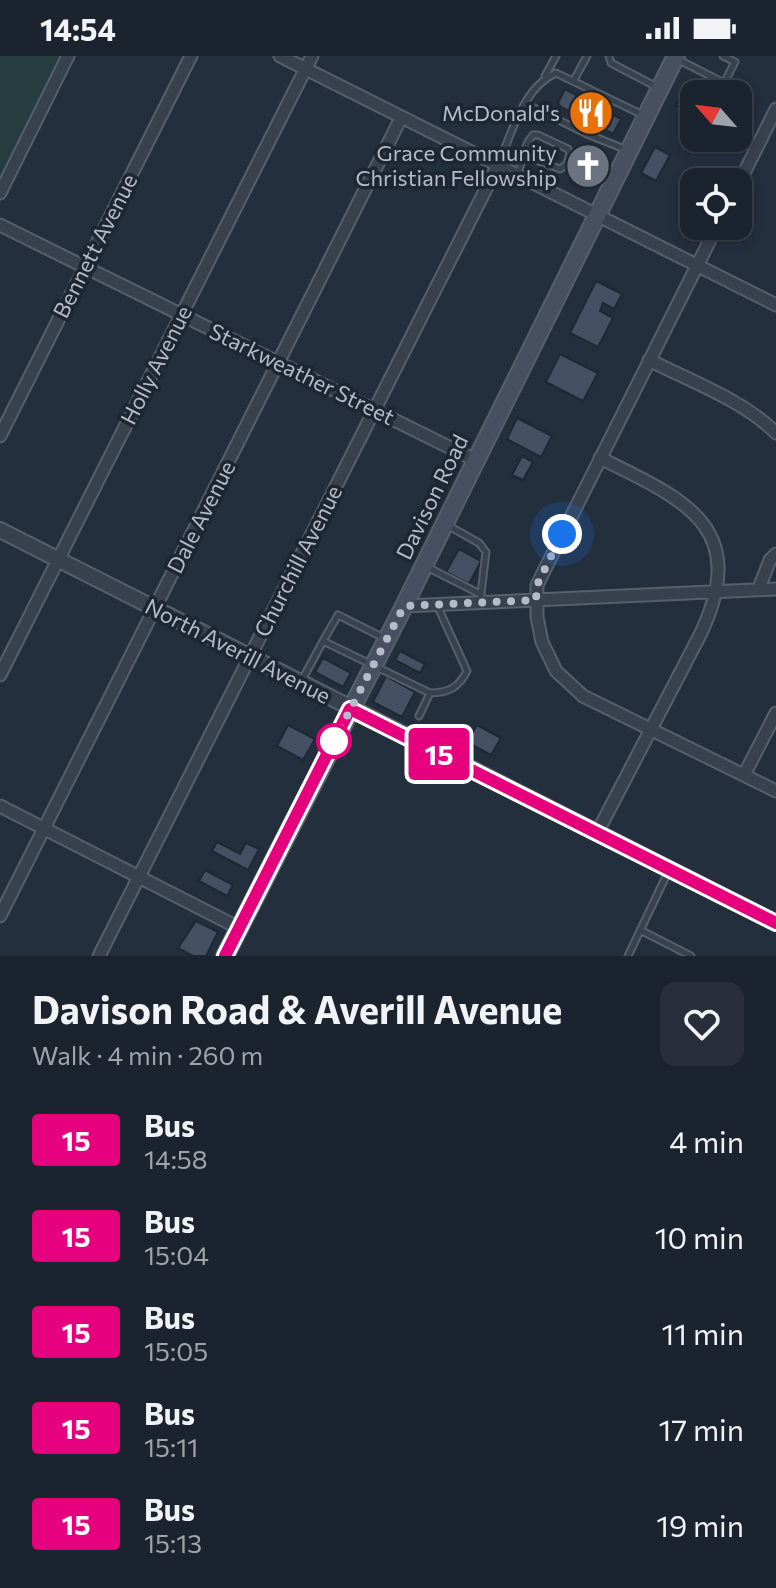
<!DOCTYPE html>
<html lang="en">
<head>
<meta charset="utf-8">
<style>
  body { margin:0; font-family:Commissioner,sans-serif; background:#282f3a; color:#f1f3f6; height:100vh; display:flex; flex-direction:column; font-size:30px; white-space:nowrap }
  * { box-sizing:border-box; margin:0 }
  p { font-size:26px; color:#a0a4aa }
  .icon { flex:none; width:44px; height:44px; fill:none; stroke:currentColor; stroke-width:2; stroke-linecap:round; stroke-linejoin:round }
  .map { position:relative; height:900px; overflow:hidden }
  .side { display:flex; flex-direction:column; background:#1b232e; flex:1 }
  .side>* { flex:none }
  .badge { padding:0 16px; border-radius:6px; font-size:28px; line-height:52px }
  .needle { width:52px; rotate:298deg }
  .buttons { position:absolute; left:680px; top:24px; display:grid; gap:16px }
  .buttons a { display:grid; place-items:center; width:72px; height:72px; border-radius:16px; background:#1b232e; box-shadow:0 4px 12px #0003,0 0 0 2px #39404a; font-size:40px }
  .you { position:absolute; width:40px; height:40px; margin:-20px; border:6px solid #fff; border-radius:50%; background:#1a73e8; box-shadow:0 0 0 12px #1a73e833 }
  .map>.badge { position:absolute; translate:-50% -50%; box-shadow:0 0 0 4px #fff }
  .round { display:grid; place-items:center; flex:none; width:84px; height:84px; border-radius:16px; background:#282f3a }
  .summary { display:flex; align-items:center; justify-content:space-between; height:136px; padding:0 32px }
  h1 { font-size:38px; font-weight:700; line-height:60px }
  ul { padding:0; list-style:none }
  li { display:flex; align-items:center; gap:24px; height:96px; padding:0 32px }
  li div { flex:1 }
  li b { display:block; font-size:30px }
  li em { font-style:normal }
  li .badge { min-width:88px; font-weight:700; text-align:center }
  .status { display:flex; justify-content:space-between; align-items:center; height:56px; padding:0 40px; background:#1b232e; direction:ltr }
  .status svg { height:22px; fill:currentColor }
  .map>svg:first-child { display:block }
</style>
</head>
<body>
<div class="status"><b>14:54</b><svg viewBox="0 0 49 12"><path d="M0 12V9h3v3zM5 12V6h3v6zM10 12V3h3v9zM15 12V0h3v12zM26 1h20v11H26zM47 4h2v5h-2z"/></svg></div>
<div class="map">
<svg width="776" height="900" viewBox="0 0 776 900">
  <rect width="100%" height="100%" fill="#242f3e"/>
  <!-- green -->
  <path fill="#263c3f" d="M0,0h61l-61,121z"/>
  <!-- building -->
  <path fill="#455162" stroke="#1f2835" stroke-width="2" d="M565,33l56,30 -8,15 -52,-27 -3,-4z
    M684,34l10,5v20l-18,-10z
    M655,91l15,8 -14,26 -15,-8z
    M588,93l19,9 -9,18 -6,-2 -8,15 -15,-8 4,-6 -3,-1 10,-21 4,2z
    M596,225l26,13 -8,15 -11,-6 -3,8 13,7 -15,29 -28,-14z
    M560,298l38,19 -15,28 -37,-19z
    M517,362l35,18 -11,21 -34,-18z
    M522,400l11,6 -10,18 -11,-5z
    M459,493l22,12 -12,23 -23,-12z
    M400,595l25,13 -5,9 -25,-13z
    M323,602l28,15 -8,14 -28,-15z
    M386,620l29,16 -13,25 -29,-15z
    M288,669l27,14 -12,21 -26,-14z
    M477,669l24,13 -10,17 -24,-13z
    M217,786l23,12 6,-11 13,6 -11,21 -36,-19z
    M205,814l28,15 -6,11 -28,-15z
    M196,865l22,11 -12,24h-13l-15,-8z"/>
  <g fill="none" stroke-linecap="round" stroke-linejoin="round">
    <!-- service casing -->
    <g stroke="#565f6c" stroke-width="9">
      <path id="service" d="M609,0l2,7 46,24
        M679,4l45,23 11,-21 -12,-6
        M545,20l11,-20
        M574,24l13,-24
        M526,48l61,30 40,16
        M498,108c14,-30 25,-77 58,-91l89,43
        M517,118c7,-13 5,-27 16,-39h5l30,14 2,4 -3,11 -7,5 -27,-10h-8
        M447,469l32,18 7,9 -6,50
        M425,510l55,28
        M384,582l-46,-23 -15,26 107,52 -11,23
        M301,626l22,-41
        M430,637c19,0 29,-6 37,-22l-30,-66
        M640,874l51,26
        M628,900l41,-86"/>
    </g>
    <!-- minor casing -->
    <g stroke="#565f6c" stroke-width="15">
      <path id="minor" d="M280,0l496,249
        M738,129l38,-76
        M0,137l68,-137
        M0,169l475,235
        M717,170l-180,359v32l5,25 14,29 27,25 193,95
        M649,304c41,21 94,40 127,73
        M0,380l191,-380
        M759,532l11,-28 6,-6
        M404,550l372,-17
        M0,619l312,-619
        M744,719l32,-62
        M0,750l239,122
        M597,777l104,-200c50,-107 -18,-134 -101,-175
        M0,860l401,-798
        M99,900l399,-791"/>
    </g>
    <!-- tertiary casing -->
    <g stroke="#565f6c" stroke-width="18">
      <path id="tertiary" d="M0,474l776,393"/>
    </g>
    <!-- secondary casing -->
    <g stroke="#565f6c" stroke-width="20">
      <path id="secondary" d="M225,900l179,-350 272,-550"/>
    </g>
    <!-- service -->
    <use href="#service" stroke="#38414e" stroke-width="5"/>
    <!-- minor -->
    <use href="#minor" stroke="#38414e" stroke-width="11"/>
    <!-- tertiary -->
    <use href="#tertiary" stroke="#38414e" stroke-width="14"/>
    <!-- secondary -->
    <use href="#secondary" stroke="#465061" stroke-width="16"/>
  </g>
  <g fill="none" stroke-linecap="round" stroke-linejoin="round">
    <!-- line casing -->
    <g stroke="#fff" stroke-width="18">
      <path id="line" d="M225,900l125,-247 426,214"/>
    </g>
    <!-- line -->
    <use href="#line" stroke="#e6007e" stroke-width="12"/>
    <!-- walk -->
    <path stroke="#b4bcc9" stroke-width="8" stroke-dasharray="0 14.4" d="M334,685l70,-135 132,-6 1,-15 25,-51"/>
  </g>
  <!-- icons -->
  <defs>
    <g id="restaurant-disc" transform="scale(2.3)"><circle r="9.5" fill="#e8710a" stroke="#1d2633"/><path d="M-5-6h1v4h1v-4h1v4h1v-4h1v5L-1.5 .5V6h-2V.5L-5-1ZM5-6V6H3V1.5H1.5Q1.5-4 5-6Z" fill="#fff"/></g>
    <g id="church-disc" transform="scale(2.3)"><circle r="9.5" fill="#6b7280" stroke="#1d2633"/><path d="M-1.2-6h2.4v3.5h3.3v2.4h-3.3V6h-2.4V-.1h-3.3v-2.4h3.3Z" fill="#fff"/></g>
  </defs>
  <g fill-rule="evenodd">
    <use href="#restaurant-disc" x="591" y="57"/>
    <use href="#church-disc" x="588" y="110"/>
  </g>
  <!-- markers -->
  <circle fill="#fff" stroke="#e6007e" stroke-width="4" cx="334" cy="685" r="16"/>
  <g text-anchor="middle" stroke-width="7" stroke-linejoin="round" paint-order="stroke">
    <!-- poi labels -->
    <g font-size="22" fill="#b4bcc9" stroke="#1d2633" text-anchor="end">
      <text x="560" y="65">McDonald's</text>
      <text x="557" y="105">Grace Community<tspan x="557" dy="25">Christian Fellowship</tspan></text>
    </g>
    <!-- street labels -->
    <g font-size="22" fill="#b4bcc9" stroke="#1d2633">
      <text transform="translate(95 190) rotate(-63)" y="8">Bennett Avenue</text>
      <text transform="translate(156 309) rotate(-63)" y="8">Holly Avenue</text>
      <text transform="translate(302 318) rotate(26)" y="8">Starkweather Street</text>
      <text transform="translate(432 441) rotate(-64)" y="8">Davison Road</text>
      <text transform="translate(201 461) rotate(-63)" y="8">Dale Avenue</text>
      <text transform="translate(298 505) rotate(-63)" y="8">Churchill Avenue</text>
      <text transform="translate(238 595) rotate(27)" y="8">North Averill Avenue</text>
    </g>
  </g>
</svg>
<div class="buttons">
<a><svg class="needle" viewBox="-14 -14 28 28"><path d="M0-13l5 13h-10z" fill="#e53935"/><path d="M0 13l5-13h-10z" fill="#a0a4aa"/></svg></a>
<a><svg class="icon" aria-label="locate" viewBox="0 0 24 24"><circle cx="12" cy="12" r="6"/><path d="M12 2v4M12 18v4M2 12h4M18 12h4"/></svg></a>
</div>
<div class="you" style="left:562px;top:478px"></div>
<b class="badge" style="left:439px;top:698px;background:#e6007e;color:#fff">15</b>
</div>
<section class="side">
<div class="summary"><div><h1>Davison Road &amp; Averill Avenue</h1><p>Walk · 4 min · 260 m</p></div><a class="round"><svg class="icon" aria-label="heart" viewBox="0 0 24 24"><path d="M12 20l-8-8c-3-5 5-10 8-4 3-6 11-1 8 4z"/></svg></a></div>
<ul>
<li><span class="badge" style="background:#e6007e;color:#fff">15</span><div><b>Bus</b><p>14:58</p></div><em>4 min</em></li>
<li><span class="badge" style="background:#e6007e;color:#fff">15</span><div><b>Bus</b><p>15:04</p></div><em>10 min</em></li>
<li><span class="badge" style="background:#e6007e;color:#fff">15</span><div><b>Bus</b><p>15:05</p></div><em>11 min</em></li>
<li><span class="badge" style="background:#e6007e;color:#fff">15</span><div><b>Bus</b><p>15:11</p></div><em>17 min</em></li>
<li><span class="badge" style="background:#e6007e;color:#fff">15</span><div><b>Bus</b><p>15:13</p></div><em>19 min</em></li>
</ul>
</section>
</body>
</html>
